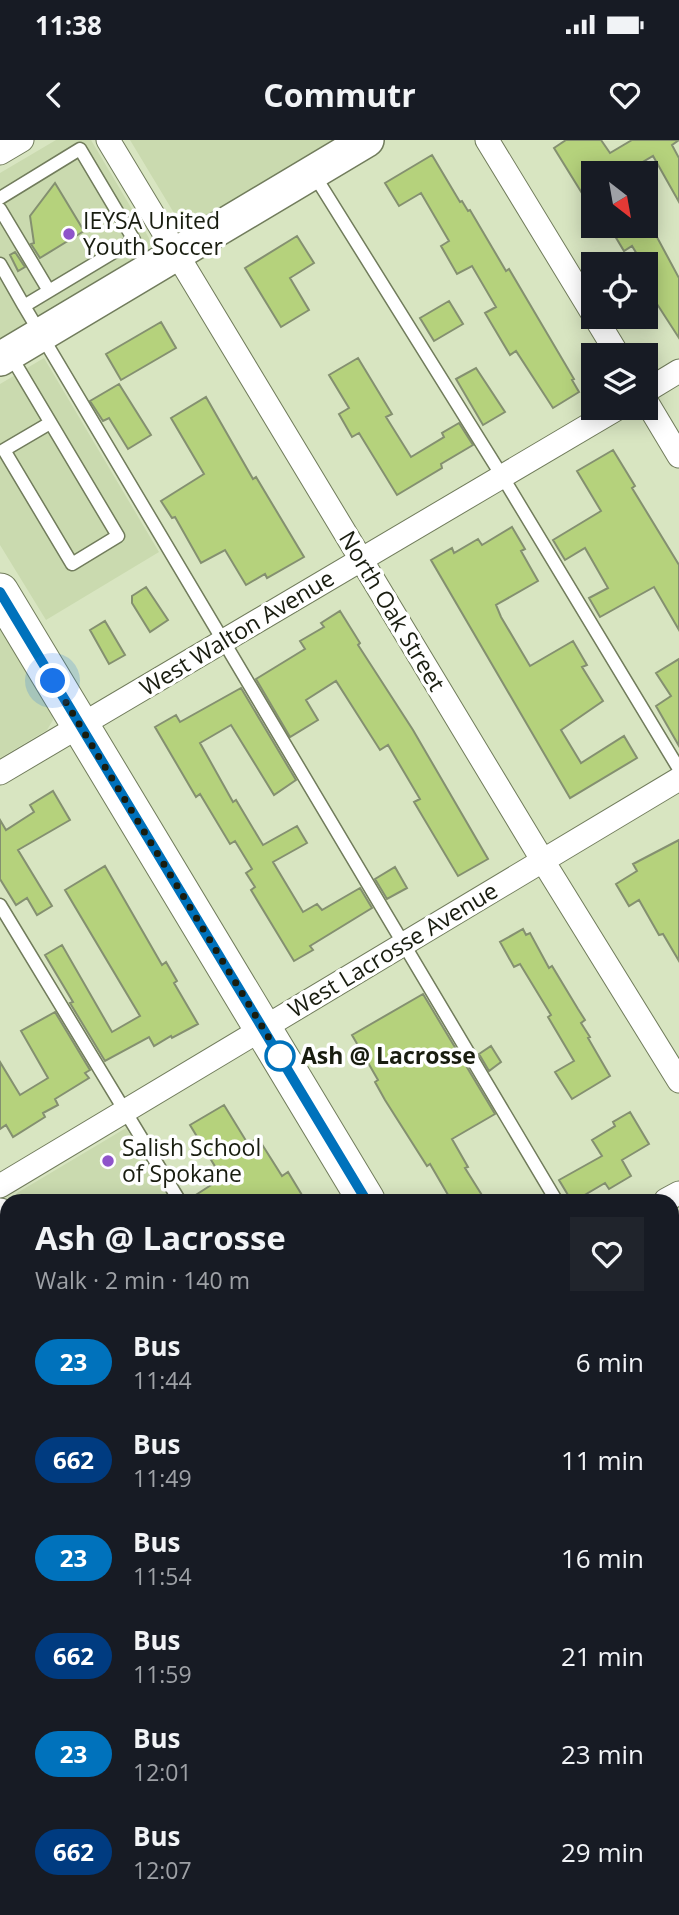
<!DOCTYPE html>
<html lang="en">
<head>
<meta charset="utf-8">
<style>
  body { margin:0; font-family:"Open Sans",sans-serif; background:#20242c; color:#f1f3f6; height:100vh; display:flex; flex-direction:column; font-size:26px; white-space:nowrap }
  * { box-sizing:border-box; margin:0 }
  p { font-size:23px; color:#9ea1a6 }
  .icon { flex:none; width:38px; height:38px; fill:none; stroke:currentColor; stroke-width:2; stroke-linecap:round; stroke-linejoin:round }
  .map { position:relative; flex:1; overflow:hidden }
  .side { position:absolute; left:0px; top:1054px; width:679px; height:723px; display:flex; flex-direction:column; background:#171b24; border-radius:21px 21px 0 0; box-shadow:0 4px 18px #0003 }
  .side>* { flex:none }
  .badge { padding:0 14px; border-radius:23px; font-size:24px; line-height:46px }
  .needle { width:46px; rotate:149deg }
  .tools { position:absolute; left:581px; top:21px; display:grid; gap:14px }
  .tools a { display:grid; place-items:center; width:77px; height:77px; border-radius:0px; background:#171b24; box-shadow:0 4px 18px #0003; font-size:35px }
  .you { position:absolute; width:35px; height:35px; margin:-18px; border:5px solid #fff; border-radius:50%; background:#1a73e8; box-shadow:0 0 0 10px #1a73e833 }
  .map>.badge { position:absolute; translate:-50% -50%; box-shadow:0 0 0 4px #fff }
  .round { display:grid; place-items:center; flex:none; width:74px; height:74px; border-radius:0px; background:#20242c }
  .head { display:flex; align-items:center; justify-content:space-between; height:119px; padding:0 35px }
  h1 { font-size:33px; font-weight:700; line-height:52px }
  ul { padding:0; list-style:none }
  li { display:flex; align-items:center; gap:21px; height:98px; padding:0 35px }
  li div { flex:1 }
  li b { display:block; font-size:26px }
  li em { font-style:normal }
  li .badge { min-width:77px; font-weight:700; text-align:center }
  .status { display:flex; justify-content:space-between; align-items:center; height:49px; padding:0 35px; background:#171b24; direction:ltr }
  .status svg { height:19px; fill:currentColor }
  header { display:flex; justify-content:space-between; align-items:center; height:91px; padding:0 35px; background:#171b24; font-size:32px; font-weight:700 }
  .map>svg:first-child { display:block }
</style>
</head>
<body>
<div class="status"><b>11:38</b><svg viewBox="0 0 49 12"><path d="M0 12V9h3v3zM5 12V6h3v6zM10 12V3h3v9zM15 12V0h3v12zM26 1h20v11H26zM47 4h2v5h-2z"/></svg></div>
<header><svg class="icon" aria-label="back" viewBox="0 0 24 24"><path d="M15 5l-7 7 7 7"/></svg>Commutr<svg class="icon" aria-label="heart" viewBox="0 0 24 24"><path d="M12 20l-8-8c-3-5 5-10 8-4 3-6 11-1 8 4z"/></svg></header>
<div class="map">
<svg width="679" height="1775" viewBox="0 0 679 1775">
  <rect width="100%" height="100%" fill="#d8e5c1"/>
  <!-- built -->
  <path fill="#cadaaf" d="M56,0h35l58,98 1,7 -2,6 -6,4 -142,85v-167z
    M130,0h206l-144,85 -6,-1 -12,-11z
    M44,218l115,194 -113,68 -46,-75v-161z
    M0,485l51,86 2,9 -6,10 -47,28z
    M126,988l44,72h-157l4,-7z
    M679,1489v49l-7,-11v-34z"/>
  <!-- building -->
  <path fill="#b5d27c" stroke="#849070" stroke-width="2" d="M566,0h35l9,13 22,-13h47l-7,5 7,13v44l-26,-46 -29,17h-31v38l-39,-63z
    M432,15l28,47 2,-1 6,10 2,-1 36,61 3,-2 65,110 -2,1 7,12 -26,16 -37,-57 -6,4 -25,-42 11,-6 -24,-41 -15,8 -16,-28 8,-5 -28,-48 -22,13 -14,-23z
    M55,43l29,48 -44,27 -9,-14 3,-1 -4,-27z
    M609,86h42l28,52v60l-33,-51v-23h-3l-11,-18 -8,5z
    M297,96l17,27 -24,15 19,32 -28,17 -36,-59z
    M15,112l10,15 -7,4 -8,-16z
    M449,161l14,23 -29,17 -14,-23z
    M161,182l15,26 -55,32 -15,-26z
    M358,218l34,56 -6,3 25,40 33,-20 -2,-4 17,-10 14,22 -32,19 1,4 -45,27 -38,-62 -7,4 -13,-23 10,-6 -20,-33z
    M476,228l29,44 -22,13 -27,-46z
    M119,244l32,51 -23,14 -19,-31 -6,3 -13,-20z
    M206,257l47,82 3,-2 48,80 -37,21 -2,-4 -19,11 -21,-35 -24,13 -26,-46 -3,1 -11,-17 43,-27 -33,-56z
    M613,310l22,36 -3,2 47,77v65l-25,-43 -54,30 -11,-19 19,-10 -23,-40 -20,12 -12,-20 48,-29 -24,-40z
    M512,387l13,22 -4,2 17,30 -42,24 5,12 29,49 43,-25 14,24 -5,2 21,34 -42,29 20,33 43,-27 13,22 -67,40 -139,-238 21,-12 2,5 24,-14 4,6z
    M146,447l22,33 -18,12 -18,-29v-7z
    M340,471l20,32 -2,2 55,85 75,129 -30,17 -44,-74 6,-3 -32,-54 -8,5 -44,-69 -30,19 12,20 -28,17 -34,-58 49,-30 -5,-8 24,-14 -3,-4z
    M105,481l20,34 -16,9 -19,-34z
    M679,519v87l-23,-40 15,-10 -15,-23z
    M241,548l55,92 -22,15 -43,-70 -31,18 33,59 3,-2 27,45 34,-19 10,17 -34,19 30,50 14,-8 5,6 38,-22 12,20 -62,38 3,4 -19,11 -43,-71 4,-3 -9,-14 6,-4 -17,-28 -5,3 -30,-50 -4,3 -41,-70 21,-12 4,7z
    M53,651l17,29 -52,30 34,56 -15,9 -10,-17 -11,7 -16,-26v-59l6,10 28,-18 -4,-7z
    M679,700v121l-16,-27 -4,1 -20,-35 -10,6 -13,-22 21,-13 -4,-7z
    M105,726l57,99 4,-3 11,19 -3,2 24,41 -26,14 -1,-2 -17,10 -5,-9 -44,24 -35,-58 3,-1 -28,-47 17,-10 50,87 28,-16 -75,-126z
    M395,727l12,21 -20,11 -12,-20z
    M523,789l3,6 4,-2 19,35 3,-2 26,43 7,11 -4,3 9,14 -2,1 22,38 -38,23 -17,-27 19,-11 -26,-44 3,-2 -31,-51 -6,3 -14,-25z
    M423,854l72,120 -43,25 16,28 -3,1 20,32h-34l-21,-36 -3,2 -42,-66 -10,-18 3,-2 -26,-45z
    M55,872l35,58 -5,3 4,5 -34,21 3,6 -15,8 2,4 -32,20 -7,-12 -6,4v-67l20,33 28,-17 -27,-47z
    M491,906l10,16 -12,9 -10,-17z
    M224,965l24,39 10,-6 24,38 6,-4 17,28h-117l34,-22 -32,-53z
    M630,972l19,32 -27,16 9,16 -22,13 -4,-6 -29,17h-5l-12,-20 43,-24 -10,-16 23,-14 -2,-4z"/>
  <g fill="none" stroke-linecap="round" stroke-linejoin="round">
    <!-- lane casing -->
    <g stroke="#717c5c" stroke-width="15">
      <path id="lane" d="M313,33l189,303 177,293
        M0,58l80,-49 54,91 -110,66 532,894
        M0,69l49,82
        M0,124l24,42
        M9,213l109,183 -46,28 -68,-114 46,-27
        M0,765l179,295
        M672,1251l7,11
        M0,1421l7,11
        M207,1769l4,6
        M604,1769l3,6"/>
    </g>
    <!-- street casing -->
    <g stroke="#717c5c" stroke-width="25">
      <path id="street" d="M108,0l435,721 136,220
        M487,0l106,174
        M0,13l22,-13
        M595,177l23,38
        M646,251l33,-20
        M646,261l33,55
        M0,633l618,-365
        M0,1046l679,-407
        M666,1060l13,-7
        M0,1458l7,-4
        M672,1469l7,-4
        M0,1772l2,3
        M159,1775l9,-6"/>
    </g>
    <!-- secondary casing -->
    <g stroke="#717c5c" stroke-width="36">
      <path id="secondary" d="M0,219l367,-219"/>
    </g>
    <!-- primary casing -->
    <g stroke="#717c5c" stroke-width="39">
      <path id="primary" d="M0,452l366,608
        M0,1077l7,11
        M672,1569l7,12
        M415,1769l4,6"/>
    </g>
    <!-- lane -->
    <use href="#lane" stroke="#fff" stroke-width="12"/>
    <!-- street -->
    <use href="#street" stroke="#fff" stroke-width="23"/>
    <!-- secondary -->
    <use href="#secondary" stroke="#fff" stroke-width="33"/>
    <!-- primary -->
    <use href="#primary" stroke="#fff" stroke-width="37"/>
  </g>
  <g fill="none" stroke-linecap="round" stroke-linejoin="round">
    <!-- line casing -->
    <g stroke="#fff" stroke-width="16">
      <path id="line" d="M0,452l366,608"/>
    </g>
    <!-- line -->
    <use href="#line" stroke="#0072bc" stroke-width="10"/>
    <!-- walk -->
    <path stroke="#191d10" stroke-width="7" stroke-dasharray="0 12.6" d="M53,541l227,375"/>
  </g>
  <!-- markers -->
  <g fill="#8f54ca" stroke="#fff" stroke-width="2.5">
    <circle cx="69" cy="94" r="7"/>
    <circle cx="108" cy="1021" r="7"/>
  </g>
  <circle fill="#fff" stroke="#0072bc" stroke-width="3.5" cx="280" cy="916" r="14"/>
  <g text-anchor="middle" stroke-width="7" stroke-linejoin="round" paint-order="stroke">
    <!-- poi labels -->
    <g font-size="23" fill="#191d10" stroke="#fff" text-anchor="start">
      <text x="83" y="89">IEYSA United<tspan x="83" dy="26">Youth Soccer</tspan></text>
      <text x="122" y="1016">Salish School<tspan x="122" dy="26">of Spokane</tspan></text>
    </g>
    <!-- street labels -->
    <g font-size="23" fill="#191d10" stroke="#fff">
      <text transform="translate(392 471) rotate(59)" y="8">North Oak Street</text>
      <text transform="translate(237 493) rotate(-31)" y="8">West Walton Avenue</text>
      <text transform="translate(393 810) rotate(-31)" y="8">West Lacrosse Avenue</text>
    </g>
    <!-- stop labels -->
    <g font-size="23" font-weight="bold" fill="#191d10" stroke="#fff" text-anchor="start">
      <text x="301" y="924">Ash @ Lacrosse</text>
    </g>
  </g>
</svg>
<div class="tools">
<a><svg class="needle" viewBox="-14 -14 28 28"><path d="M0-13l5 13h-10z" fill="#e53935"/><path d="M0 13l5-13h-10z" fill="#9ea1a6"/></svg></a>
<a><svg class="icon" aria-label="locate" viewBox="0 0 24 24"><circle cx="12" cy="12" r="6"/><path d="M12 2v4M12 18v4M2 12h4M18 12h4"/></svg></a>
<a><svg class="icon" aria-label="layers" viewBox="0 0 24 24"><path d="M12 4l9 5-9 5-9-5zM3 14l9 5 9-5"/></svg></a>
</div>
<div class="you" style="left:53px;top:541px"></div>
<section class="side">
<div class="head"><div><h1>Ash @ Lacrosse</h1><p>Walk · 2 min · 140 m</p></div><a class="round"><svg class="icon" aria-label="heart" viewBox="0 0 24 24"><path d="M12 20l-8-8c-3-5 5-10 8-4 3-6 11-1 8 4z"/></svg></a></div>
<ul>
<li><span class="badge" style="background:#0072bc;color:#fff">23</span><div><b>Bus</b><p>11:44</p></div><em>6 min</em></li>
<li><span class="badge" style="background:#003b80;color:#fff">662</span><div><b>Bus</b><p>11:49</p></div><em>11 min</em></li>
<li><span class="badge" style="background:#0072bc;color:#fff">23</span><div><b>Bus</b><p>11:54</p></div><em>16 min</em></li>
<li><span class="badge" style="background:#003b80;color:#fff">662</span><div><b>Bus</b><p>11:59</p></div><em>21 min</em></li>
<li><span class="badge" style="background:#0072bc;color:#fff">23</span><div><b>Bus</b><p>12:01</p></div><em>23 min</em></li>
<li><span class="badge" style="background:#003b80;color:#fff">662</span><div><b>Bus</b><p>12:07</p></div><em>29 min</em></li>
</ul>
</section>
</div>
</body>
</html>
